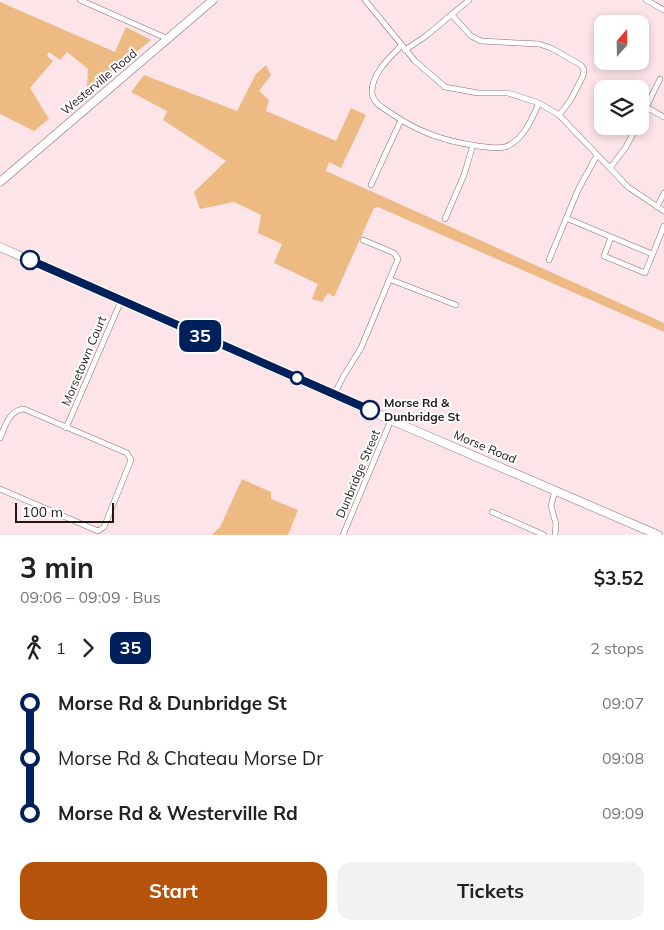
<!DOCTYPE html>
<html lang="en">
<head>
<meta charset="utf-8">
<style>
  body { margin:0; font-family:Mulish,sans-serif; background:#f2f2f2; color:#222; height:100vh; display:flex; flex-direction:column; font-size:19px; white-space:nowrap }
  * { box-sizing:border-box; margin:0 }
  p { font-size:16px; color:#767676 }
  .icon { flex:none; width:28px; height:28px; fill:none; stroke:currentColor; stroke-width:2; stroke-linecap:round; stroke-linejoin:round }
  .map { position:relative; height:535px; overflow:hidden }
  .details { display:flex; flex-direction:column; background:#fff; flex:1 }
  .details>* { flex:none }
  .badge { padding:0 10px; border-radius:8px; font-size:18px; line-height:32px }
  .needle { width:32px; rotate:20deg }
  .tools { position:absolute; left:594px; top:15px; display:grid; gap:10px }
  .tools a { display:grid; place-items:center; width:55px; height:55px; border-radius:10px; background:#fff; box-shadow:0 2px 8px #0003; font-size:25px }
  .scale { position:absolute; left:15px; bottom:12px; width:99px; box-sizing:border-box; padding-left:5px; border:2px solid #211719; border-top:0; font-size:14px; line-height:18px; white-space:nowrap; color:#211719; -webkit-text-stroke:4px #fff; paint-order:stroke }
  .map>.badge { position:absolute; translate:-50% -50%; box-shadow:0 0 0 2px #fff }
  .legs { display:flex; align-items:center; gap:8px; height:55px; padding:0 20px; font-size:16px }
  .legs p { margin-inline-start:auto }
  .head { display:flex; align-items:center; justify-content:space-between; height:85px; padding:0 20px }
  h1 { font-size:28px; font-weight:700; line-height:38px }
  .button { display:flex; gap:10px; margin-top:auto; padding:10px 20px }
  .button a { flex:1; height:58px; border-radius:15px; background:#b45309; color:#fff; font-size:20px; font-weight:700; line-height:58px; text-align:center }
  .button a+a { background:#f2f2f2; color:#222 }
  ul { padding:0 20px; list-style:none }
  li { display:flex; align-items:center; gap:18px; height:55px; font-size:19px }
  li i { display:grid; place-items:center; width:8px; height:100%; margin:0 6px; background:currentColor }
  li i::after { content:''; width:12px; height:12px; margin:-6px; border:4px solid; border-radius:50%; background:#fff }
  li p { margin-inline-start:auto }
  li:first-child i { background:linear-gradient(#0000 50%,currentColor 0) }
  li:last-child i { background:linear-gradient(currentColor 50%,#0000 0) }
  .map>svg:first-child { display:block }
</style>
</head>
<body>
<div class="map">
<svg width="664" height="535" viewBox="0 0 664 535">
  <rect width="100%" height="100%" fill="#fce4e9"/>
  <!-- green -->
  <path fill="#ecba82" d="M0,2l115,50 11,-25 25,13 -61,50 -3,-4 1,-17 -21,-17 -7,8 -11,-8 -2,4 6,5 -23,27 19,31 -15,12 -34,-17z
    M266,65l5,10 -12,16 10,9 -3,11 70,30 15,-33 15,7 -25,53 -12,-6 -3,9 338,152v9l-286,-125 -4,1 -40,89 -6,-4 -6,9 -10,-3 6,-15 -44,-21 8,-19 -24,-11 3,-18 -27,-13 -34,7 -6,-17 32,-31 -63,-41 4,-9 -36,-19 13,-17 93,36 19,-37z
    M242,479l29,13v7l27,11 -10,25h-76l8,-8z"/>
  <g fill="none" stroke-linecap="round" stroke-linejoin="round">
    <!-- street casing -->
    <g stroke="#876d72" stroke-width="6">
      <path id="street" d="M80,0l88,39
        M365,0l50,61 30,26 33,6h30l31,10 20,12 69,72 36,24
        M646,0l18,10
        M452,15l19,21 10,5 58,3 12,4 30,17 3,5 -1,6 -13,25 -11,14
        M402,45c-12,12 -31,29 -30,48 1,10 10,14 17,19 29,20 54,29 89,34 8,1 19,3 27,1 18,-6 27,-28 34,-44
        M405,50l21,-14 43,-36
        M646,107l18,10
        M640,120l20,-41
        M610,168l16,-21 11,-21
        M371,185l30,-65
        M657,207l7,-14
        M566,218l86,36
        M445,219l19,-44 9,-30
        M611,237l-7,19 41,17 19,-47
        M549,260l29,-70 19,-35
        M389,279l67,26
        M334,395l9,-18 18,-29 37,-89 -4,-6 -31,-13
        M66,428l55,-127
        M0,438c5,-11 9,-28 24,-29l103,44 4,7 -27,67 -6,4 -98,-42
        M492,512l52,23
        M343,535l48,-115
        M555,535l1,-11 -5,-18 4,-16"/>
    </g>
    <!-- primary casing -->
    <g stroke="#876d72" stroke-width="9">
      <path id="primary" d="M0,182l213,-182
        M0,247l370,164 288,124"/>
    </g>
    <!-- street -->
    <use href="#street" stroke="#fff" stroke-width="5"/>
    <!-- primary -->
    <use href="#primary" stroke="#fff" stroke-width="8"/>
  </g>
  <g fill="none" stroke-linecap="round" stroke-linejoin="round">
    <!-- line-1 casing -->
    <g stroke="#fff" stroke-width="11">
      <path id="line-1" d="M30,260l340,150"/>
    </g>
    <!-- line-1 -->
    <use href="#line-1" stroke="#00205b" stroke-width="8"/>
  </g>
  <!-- markers -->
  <g fill="#fff" stroke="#00205b" stroke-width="2.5">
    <circle cx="30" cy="260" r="9"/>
    <circle cx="297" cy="378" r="6"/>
    <circle cx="370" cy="410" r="9"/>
  </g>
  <g text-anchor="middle" stroke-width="4" stroke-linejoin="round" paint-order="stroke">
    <!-- street labels -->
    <g font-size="12" fill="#211719" stroke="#fff">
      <text transform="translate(99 82) rotate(-40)" y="4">Westerville Road</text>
      <text transform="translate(84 361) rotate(-67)" y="4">Morsetown Court</text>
      <text transform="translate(485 447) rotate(23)" y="4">Morse Road</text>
      <text transform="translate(358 474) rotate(-67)" y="4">Dunbridge Street</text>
    </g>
    <!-- stop labels -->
    <g font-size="12" font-weight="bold" fill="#211719" stroke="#fff" text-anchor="start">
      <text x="384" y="407">Morse Rd &amp;<tspan x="384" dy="14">Dunbridge St</tspan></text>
    </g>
  </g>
</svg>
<div class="tools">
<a><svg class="needle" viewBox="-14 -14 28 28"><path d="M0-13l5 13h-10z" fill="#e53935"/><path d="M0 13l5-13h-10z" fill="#767676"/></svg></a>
<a><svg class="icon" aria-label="layers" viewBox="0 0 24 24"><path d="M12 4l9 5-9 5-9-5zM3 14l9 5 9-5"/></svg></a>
</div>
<div class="scale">100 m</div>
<b class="badge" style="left:200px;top:336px;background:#00205b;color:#fff">35</b>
</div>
<section class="details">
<div class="head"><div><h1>3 min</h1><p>09:06 – 09:09 · Bus</p></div><b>$3.52</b></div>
<div class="legs"><svg class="icon" aria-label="walk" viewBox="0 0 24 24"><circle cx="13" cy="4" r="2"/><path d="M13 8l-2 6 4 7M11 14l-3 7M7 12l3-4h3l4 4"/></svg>1<svg class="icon" aria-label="forward" viewBox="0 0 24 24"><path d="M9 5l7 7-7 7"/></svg><b class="badge" style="background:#00205b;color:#fff">35</b><p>2 stops</p></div>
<ul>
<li><i style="color:#00205b"></i><b>Morse Rd &amp; Dunbridge St</b><p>09:07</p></li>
<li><i style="color:#00205b"></i><span>Morse Rd &amp; Chateau Morse Dr</span><p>09:08</p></li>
<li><i style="color:#00205b"></i><b>Morse Rd &amp; Westerville Rd</b><p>09:09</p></li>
</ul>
<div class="button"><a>Start</a><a>Tickets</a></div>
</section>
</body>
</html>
